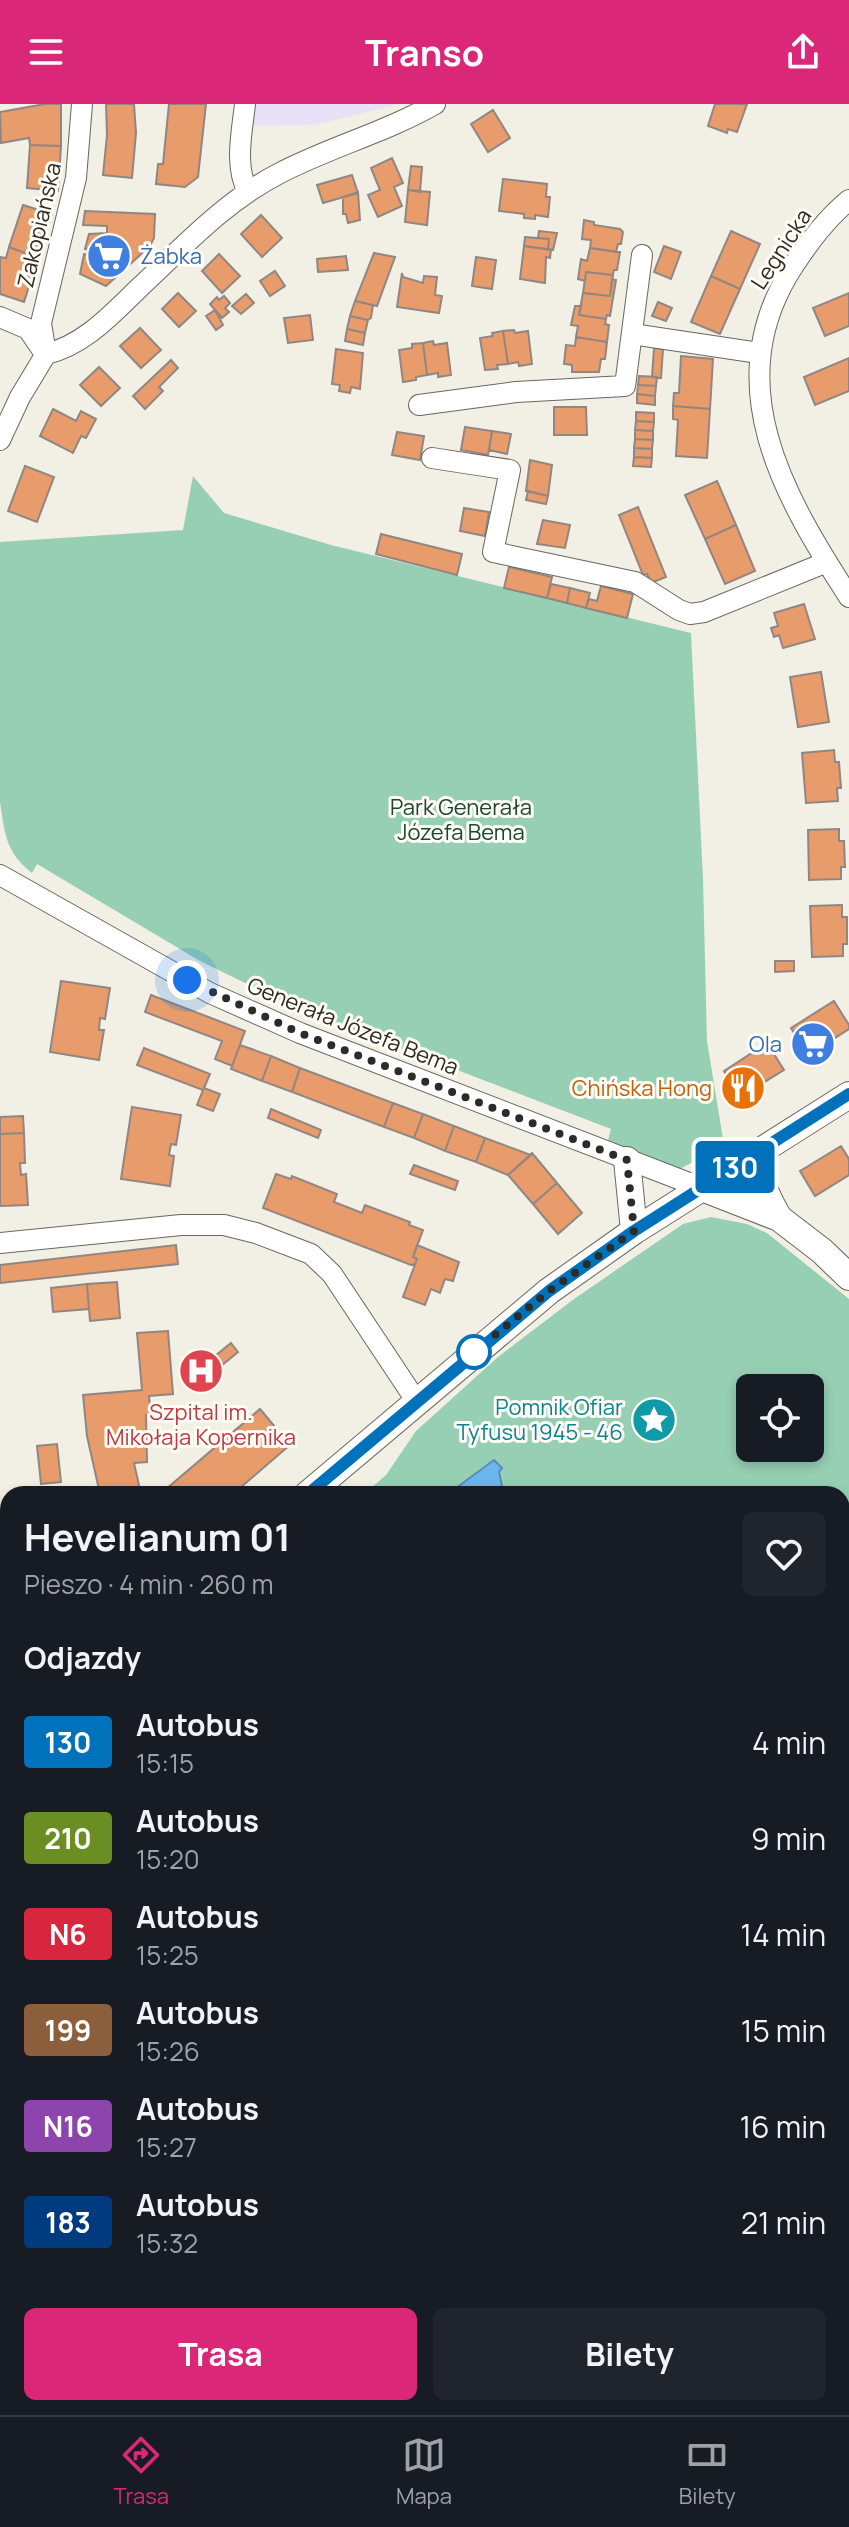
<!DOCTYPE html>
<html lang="pl">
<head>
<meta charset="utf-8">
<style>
  body { margin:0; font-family:Manrope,sans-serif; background:#20242c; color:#f1f3f6; height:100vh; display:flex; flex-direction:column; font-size:30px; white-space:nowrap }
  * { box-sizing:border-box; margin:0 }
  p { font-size:26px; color:#9ea1a6 }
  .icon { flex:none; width:44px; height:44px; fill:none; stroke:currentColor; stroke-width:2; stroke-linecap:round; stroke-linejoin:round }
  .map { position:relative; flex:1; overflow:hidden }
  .side { position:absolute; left:0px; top:1382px; width:850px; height:930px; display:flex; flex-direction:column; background:#171b24; border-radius:24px 24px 0 0; box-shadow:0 4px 12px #0003 }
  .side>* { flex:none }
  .badge { padding:0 16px; border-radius:6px; font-size:28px; line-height:52px }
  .fabs { position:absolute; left:736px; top:1270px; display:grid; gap:16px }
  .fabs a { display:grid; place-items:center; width:88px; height:88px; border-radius:12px; background:#171b24; box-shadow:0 4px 12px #0003; font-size:40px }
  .you { position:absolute; width:40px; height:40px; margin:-20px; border:6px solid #fff; border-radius:50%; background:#1a73e8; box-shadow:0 0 0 12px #1a73e833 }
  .map>.badge { position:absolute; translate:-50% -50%; box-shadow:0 0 0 4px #fff }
  h2 { padding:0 24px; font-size:30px; line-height:72px }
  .round { display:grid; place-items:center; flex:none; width:84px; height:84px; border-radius:12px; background:#20242c }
  .overview { display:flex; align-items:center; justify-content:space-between; height:136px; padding:0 24px }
  h1 { font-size:38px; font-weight:700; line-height:60px }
  .cta { display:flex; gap:16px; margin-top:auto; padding:16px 24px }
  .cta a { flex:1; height:92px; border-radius:12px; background:#db2777; color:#fff; font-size:32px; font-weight:700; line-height:92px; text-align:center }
  .cta a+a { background:#20242c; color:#f1f3f6 }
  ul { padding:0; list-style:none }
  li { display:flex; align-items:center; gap:24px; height:96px; padding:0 24px }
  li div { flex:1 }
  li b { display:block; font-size:30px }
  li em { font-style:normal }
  li .badge { min-width:88px; font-weight:700; text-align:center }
  header { display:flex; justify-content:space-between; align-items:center; height:104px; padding:0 24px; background:#db2777; color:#fff; font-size:36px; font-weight:700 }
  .menu { display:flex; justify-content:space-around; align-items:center; height:112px; border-top:2px solid #363941; background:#171b24; font-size:22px; color:#9ea1a6 }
  .menu a { display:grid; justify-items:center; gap:4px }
  .menu .selected { color:#db2777 }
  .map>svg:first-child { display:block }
</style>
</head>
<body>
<header><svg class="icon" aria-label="menu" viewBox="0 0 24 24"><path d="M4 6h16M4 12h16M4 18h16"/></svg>Transo<svg class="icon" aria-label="share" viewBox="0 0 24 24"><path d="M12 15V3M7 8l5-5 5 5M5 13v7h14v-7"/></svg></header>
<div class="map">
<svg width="849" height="2311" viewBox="0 0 849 2311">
  <rect width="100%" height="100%" fill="#f2f0e5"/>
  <!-- education -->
  <path fill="#e7e2f8" d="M254,0h146l-85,21 -63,1z"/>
  <!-- green -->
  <path fill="#97cfb4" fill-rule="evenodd" d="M193,372l31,37 107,32 360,88 12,246 4,162 17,104 -46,25 -68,-25 -2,-5 3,-11 -308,-118 -103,-50 -163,-97 -5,9c-27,-21 -27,-40 -32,-71v-260l183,-12z
    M711,1113l36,7 20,9 82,66v737l-7,-3v-539h-478l22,-19 30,-44 82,-74 76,-58 109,-75zM750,1284h60v60h-60z
    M8,1610v174h-8v-162l5,-11z"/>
  <!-- water -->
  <path fill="#6cb6f0" stroke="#598cb4" stroke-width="2" d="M494,1356l8,8 -3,4 3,14 -10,8h-44z"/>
  <!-- building -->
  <path fill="#e89b6b" stroke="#918681" stroke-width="2" d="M45,0h16v42l-31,-1 -1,-7 -28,5 -1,-31z
    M106,0h28l2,29 -4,45 -29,-3 4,-40z
    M169,0h37l-8,73 -13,10 -29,-3 2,-20h5z
    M715,0h32l-10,28 -9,-3 -1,4 -19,-7z
    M493,6l17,28 -22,14 -17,-28z
    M30,41l31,1 -3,45 -31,-3z
    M392,54l11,25 -9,4 8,19 -24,11 -10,-22 12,-5 -9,-22z
    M411,62l11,1 -2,25 -12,-2z
    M352,71l6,18 -35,10 -6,-18z
    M503,75l44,5 -1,13h4l-2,20 -13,-2v4l-11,-1v-4l-25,-3z
    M408,86l22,2 -3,33 -22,-3z
    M358,88l2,28 -12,3 -2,-9h-3v-17z
    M23,101l29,9 -14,44 -29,-11z
    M85,107l70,3 -1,24 -4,8 -44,40 -26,-12 4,-20 3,1 1,-6h-3l4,-15 18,-1v-7l-24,-1z
    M261,111l21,23 -20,19 -21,-23z
    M584,116l10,2v3l26,4 3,3 -2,12h-3l-2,8 -26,-4 1,-8 -9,-1z
    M539,127l18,2 -4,17 -5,-1 1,-10 -11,-1z
    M731,127l29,13 -20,45 -29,-13z
    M525,133l24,2 -1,10 -24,-3z
    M524,142l27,4 -1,8 -4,-1 -1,26 -25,-4z
    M664,142l17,6 -10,27 -17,-7z
    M9,143l29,11 -14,44 -24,-8v-37l6,1z
    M590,144l30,4 -3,18h-3l-1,5 -27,-3 -1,9 -7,-2 3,-20 6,2z
    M374,149l21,4 -18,49 -22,-5z
    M219,150l21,22 -18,17 -20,-22z
    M346,152l2,14 -30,2 -1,-13z
    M476,153l20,3 -4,29 -20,-3z
    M275,167l10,15 -15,10 -10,-15z
    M586,168l27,3 -3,21 -27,-3z
    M402,169l1,4 20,6 1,-7 13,1 -2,18 7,1 -3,17 -42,-6z
    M711,172l29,13 -20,45 -29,-12z
    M612,175l4,1 -6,36 -3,-1 -1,4 -27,-4 4,-22 27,3z
    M178,189l18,18 -17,16 -17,-18z
    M849,189v33l-24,10 -12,-28z
    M246,190l8,9 -13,11 -9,-8z
    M224,192l6,7 -5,5 4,4 -7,6 -12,-14 7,-7 2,3z
    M355,197l18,4 -2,13 -3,2 -18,-4z
    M658,198l14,6 -6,13 -14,-5z
    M575,202h6l-2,9 27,4 -1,5 4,1 -2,17 -31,-5 2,-11 -7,-1z
    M215,206l8,15 -7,5 -10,-14z
    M310,211l3,25 -25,3 -4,-25z
    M350,212l18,4 -3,13 -18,-4z
    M140,224l21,22 -20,18 -21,-22z
    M347,225l18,4 -2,12 -18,-4z
    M514,226l1,3 13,-2 4,33 -13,2 -1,-4 -10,2 -5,-33z
    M503,227l5,33 -11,1 1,4 -13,1 -5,-32 13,-2 -1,-3z
    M576,233l31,5 -2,17h-4l-2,13h-27v-7l-8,-1 2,-19 9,1z
    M433,237l1,4 13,-2 4,32 -13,2v-4l-11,2 -4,-32z
    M423,239l4,32 -11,2v3l-13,2 -4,-32 13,-2v-4z
    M654,244l9,1 -2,29 -9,-1z
    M336,245l27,4 -3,36 -9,-2 -1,6 -11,-2 1,-6 -8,-1z
    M681,252l32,3 -3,50 -37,-3 1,-13h5z
    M849,254v33l-34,14 -11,-28z
    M171,256l7,8 -19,19 4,4 -18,18 -12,-13z
    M99,263l21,21 -19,18 -21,-21z
    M639,272l18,1 -1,9 -18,-1z
    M638,281l18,1 -1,10 -18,-2z
    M637,290l18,2v9l-18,-2z
    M673,302l37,3 -3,49 -31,-2 2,-36 -5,-1z
    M554,303h32l1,28h-33z
    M53,305l23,12 5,-10 15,8 -10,19 -5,-2 -8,17 -33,-17z
    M636,308l18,1v9l-18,-1z
    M636,317l18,1 -1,9 -18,-1z
    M465,323l27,4 -4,24 -27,-5z
    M635,326l18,1v9l-18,-1z
    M492,327l19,3 -4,20 -18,-4z
    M397,328l27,4 -4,24 -28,-5z
    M635,335l18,1 -1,9 -18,-1z
    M634,344l18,1v9l-18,-1z
    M634,353l18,1 -1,9 -18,-1z
    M530,356l22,5 -4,31 -22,-5z
    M25,362l29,11 -17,45 -29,-11z
    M717,377l19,44 -31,14 -20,-44z
    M528,387l20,5 -2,8 -20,-4z
    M638,403l28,70 -15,6 -4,-9 -4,1 -24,-60z
    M464,404l25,4 -4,24 -25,-5z
    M543,416l27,5 -5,23 -28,-4z
    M736,421l19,46 -30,13 -20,-45z
    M381,430l81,20 -5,21 -81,-21z
    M509,463l43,10 -5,21 -43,-10z
    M551,480l19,4 -3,15 -20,-5z
    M601,482l32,8 -6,24 -41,-10 3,-9 8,2z
    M570,484l20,5 -4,15 -19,-5z
    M804,500l11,35 -32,9 -4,-13 -5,2 -3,-9 7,-2 -4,-13z
    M821,568l8,50 -31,5 -8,-50z
    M834,646l1,12h4l2,26h-4l1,13 -32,2 -4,-50z
    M839,725v12h5l1,26h-4v12l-32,1 -1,-50z
    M842,801v12h5v27h-4v12l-31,1 -2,-51z
    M775,857h19v10l-19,1z
    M61,877l49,7 -5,31 -5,-1 -1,12h5l-5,30 -49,-8z
    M151,891l94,36 -13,35 -17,-7 7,-18 -77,-29z
    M834,897l15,24v4l-41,26 -17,-27z
    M767,939l17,27 -44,27 -4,-7 -4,3 -8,-13 4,-2 -4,-7z
    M240,941l31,11 -9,25 -31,-12z
    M144,944l66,26 -6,14 16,6 -7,17 -16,-6 6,-15 -66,-25z
    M271,952l29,12 -8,24 -30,-11z
    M300,964l93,35 -9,24 -92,-35z
    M393,999l30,11 -9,24 -30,-11z
    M132,1003l49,8 -5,30 -5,-1 -2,11 5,1 -4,30 -49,-7z
    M271,1005l50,21 -3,8 -50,-20z
    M423,1010l31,12 -9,25 -31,-13z
    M23,1012l1,17 -24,1v-17z
    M454,1022l31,12 -9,24 -31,-11z
    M24,1029l1,30h-5l1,12 5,-1 2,31 -28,1v-72z
    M485,1034l46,17 -23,20 -32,-13z
    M841,1042l8,13v16l-34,21 -15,-25z
    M532,1049l25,30 -24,21 -25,-29z
    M414,1061l44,16 -3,9 -45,-16z
    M276,1070l15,5 1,-3 45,18 -3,8 28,11 3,-8 45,17 -1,3 14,5 -10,27 4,2 -2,5 -4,1 -148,-57z
    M557,1079l25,30 -24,21 -25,-30z
    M176,1141l2,19 -178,19v-18z
    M417,1141l42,17 -6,19 -8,-2 -5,14 -9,-4 -6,16 -22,-8 14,-38 -4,-2z
    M117,1178l3,36 -30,3 -3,-37z
    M87,1180l2,25 -36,3 -2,-24z
    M168,1227l5,63 -24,2 2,19h-5l1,47 -13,1 7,31h-41l-13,-58 -4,-41 59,-5 -5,-57z
    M231,1239l7,9 -22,18 -7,-9z
    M260,1305l30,36 -57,49h-65l-3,-4z
    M57,1340l4,38 -20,2 -4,-38z
    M0,1420h8v118h-8z
    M0,1796h8v25h-8z
    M0,1821h8v24h-8z
    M0,1845h8v68h-8z
    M8,1955v169l-8,1v-169z
    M842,2004l7,5v89l-7,-5z
    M0,2147h8v157h-8z
    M0,2304h143v7h-143z
    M32,2304h85l1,7h-86z
    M195,2304h34v7h-34z
    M267,2304h10v7h-41v-3l31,-2z
    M288,2304h31l2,7h-32z
    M397,2304h37v7h-21v-7z
    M489,2304h35v7h-35z
    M609,2304h34l-3,7h-34z"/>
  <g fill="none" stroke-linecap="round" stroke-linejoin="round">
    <!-- minor casing -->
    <g stroke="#69675d" stroke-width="22">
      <path id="minor" d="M245,0c-3,28 -11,62 3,88
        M849,96c-23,19 -39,41 -55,65 -77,117 -11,230 55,332
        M0,213l28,12 15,22
        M632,230l127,19
        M46,250c38,-9 65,-39 93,-66 44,-41 86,-87 141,-115 50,-26 106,-41 155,-69
        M419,301l97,-13 109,-6 17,-131
        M0,336l20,-43 26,-43 -5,-31 35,-145 6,-74
        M432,354l78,12 -17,82 142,30 44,28 11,4 14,-2 123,-50
        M0,771l210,118 90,40 402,155
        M0,1139l181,-18h43l32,8 55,21 21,20 85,128
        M0,1926h8"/>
    </g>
    <!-- tertiary casing -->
    <g stroke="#69675d" stroke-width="28">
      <path id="tertiary" d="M762,1046c-5,28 3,44 17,68
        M627,1056l7,71
        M702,1084l77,30 43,33 27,26
        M308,1390l241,-203 85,-60 215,-136
        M0,1583l8,-1"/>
    </g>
    <!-- minor -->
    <use href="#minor" stroke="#fff" stroke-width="20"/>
    <!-- tertiary -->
    <use href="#tertiary" stroke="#fff" stroke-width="26"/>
  </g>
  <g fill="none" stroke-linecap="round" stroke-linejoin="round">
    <!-- line casing -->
    <g stroke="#fff" stroke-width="18">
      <path id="line" d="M308,1390l241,-203 85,-60 215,-137"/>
    </g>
    <!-- line -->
    <use href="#line" stroke="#0072bc" stroke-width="12"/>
    <!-- walk -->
    <path stroke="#2c2b27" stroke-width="8" stroke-dasharray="0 14.4" d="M187,876l113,53 327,127 7,71 -85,60 -75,61"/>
  </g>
  <!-- icons -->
  <defs>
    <g id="supermarket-disc" transform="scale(2.3)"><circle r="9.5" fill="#3f7fe0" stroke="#fffdf6"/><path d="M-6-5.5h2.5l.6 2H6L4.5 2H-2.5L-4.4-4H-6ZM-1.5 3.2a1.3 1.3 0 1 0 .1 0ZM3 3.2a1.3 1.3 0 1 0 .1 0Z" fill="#fff"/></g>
    <g id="restaurant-disc" transform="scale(2.3)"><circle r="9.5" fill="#e8710a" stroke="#fffdf6"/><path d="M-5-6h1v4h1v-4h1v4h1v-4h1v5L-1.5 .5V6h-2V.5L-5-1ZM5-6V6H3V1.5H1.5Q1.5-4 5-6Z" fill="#fff"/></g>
    <g id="hospital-disc" transform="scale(2.3)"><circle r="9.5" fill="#e0444e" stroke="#fffdf6"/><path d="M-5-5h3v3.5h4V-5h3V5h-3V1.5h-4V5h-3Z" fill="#fff"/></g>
    <g id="sight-disc" transform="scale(2.3)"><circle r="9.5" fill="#0f9aa8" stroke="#fffdf6"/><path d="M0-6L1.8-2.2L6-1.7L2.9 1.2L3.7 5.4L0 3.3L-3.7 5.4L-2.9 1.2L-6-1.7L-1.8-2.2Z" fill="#fff"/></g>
  </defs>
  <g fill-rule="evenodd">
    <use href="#supermarket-disc" x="109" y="152"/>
    <use href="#supermarket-disc" x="813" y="940"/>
    <use href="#restaurant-disc" x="743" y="984"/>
    <use href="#hospital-disc" x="201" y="1267"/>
    <use href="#sight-disc" x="654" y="1316"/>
  </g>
  <!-- markers -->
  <circle fill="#fff" stroke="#0072bc" stroke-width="4" cx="474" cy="1248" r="16"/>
  <g text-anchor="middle" stroke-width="6" stroke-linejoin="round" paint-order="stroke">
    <!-- street labels -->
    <g font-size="22" fill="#2c2b27" stroke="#fffdf6">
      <text transform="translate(39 121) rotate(-77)" y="8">Zakopiańska</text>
      <text transform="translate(781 145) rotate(-57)" y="8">Legnicka</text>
      <text transform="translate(353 922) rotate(22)" y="8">Generała Józefa Bema</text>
    </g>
    <!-- shop labels -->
    <g font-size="22" fill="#366cbe" stroke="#fffdf6" text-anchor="start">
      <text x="140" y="160">Żabka</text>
      <text x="782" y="948" text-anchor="end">Ola</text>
    </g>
    <!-- park labels -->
    <g font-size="22" fill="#1b4533" stroke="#fffdf6">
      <text x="461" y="711">Park Generała<tspan x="461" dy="25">Józefa Bema</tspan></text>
    </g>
    <!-- food labels -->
    <g font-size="22" fill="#c56008" stroke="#fffdf6" text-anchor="end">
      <text x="712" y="992">Chińska Hong</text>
    </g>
    <!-- culture labels -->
    <g font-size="22" fill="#0d838f" stroke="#fffdf6" text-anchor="end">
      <text x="623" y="1311">Pomnik Ofiar<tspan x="623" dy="25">Tyfusu 1945 - 46</tspan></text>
    </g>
    <!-- health labels -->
    <g font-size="22" fill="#be3a42" stroke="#fffdf6">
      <text x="201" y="1316">Szpital im.<tspan x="201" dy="25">Mikołaja Kopernika</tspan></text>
    </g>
  </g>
</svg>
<div class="fabs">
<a><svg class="icon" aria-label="locate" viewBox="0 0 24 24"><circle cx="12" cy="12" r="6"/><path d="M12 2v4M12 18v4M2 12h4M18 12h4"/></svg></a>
</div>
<div class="you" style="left:187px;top:876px"></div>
<b class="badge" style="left:735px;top:1063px;background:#0072bc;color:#fff">130</b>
<section class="side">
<div class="overview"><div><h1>Hevelianum 01</h1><p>Pieszo · 4 min · 260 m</p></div><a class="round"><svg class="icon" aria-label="heart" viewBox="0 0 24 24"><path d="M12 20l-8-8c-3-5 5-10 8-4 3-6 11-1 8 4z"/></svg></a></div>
<h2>Odjazdy</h2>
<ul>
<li><span class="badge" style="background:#0072bc;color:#fff">130</span><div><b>Autobus</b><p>15:15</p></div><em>4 min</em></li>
<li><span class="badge" style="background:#6b8e23;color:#fff">210</span><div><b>Autobus</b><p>15:20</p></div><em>9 min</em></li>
<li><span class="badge" style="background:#d7263d;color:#fff">N6</span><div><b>Autobus</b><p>15:25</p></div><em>14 min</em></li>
<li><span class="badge" style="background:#8b5e3c;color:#fff">199</span><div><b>Autobus</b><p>15:26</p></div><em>15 min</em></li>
<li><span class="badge" style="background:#8e44ad;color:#fff">N16</span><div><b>Autobus</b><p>15:27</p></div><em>16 min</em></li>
<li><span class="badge" style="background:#003b80;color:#fff">183</span><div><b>Autobus</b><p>15:32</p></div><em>21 min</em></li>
</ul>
<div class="cta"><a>Trasa</a><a>Bilety</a></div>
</section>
</div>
<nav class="menu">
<a class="selected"><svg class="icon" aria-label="directions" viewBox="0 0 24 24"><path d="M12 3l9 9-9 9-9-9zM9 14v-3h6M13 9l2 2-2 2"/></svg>Trasa</a>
<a><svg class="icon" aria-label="map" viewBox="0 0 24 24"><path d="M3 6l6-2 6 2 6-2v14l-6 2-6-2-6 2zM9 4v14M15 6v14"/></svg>Mapa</a>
<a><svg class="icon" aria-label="tickets" viewBox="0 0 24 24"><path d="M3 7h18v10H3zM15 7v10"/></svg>Bilety</a>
</nav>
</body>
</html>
